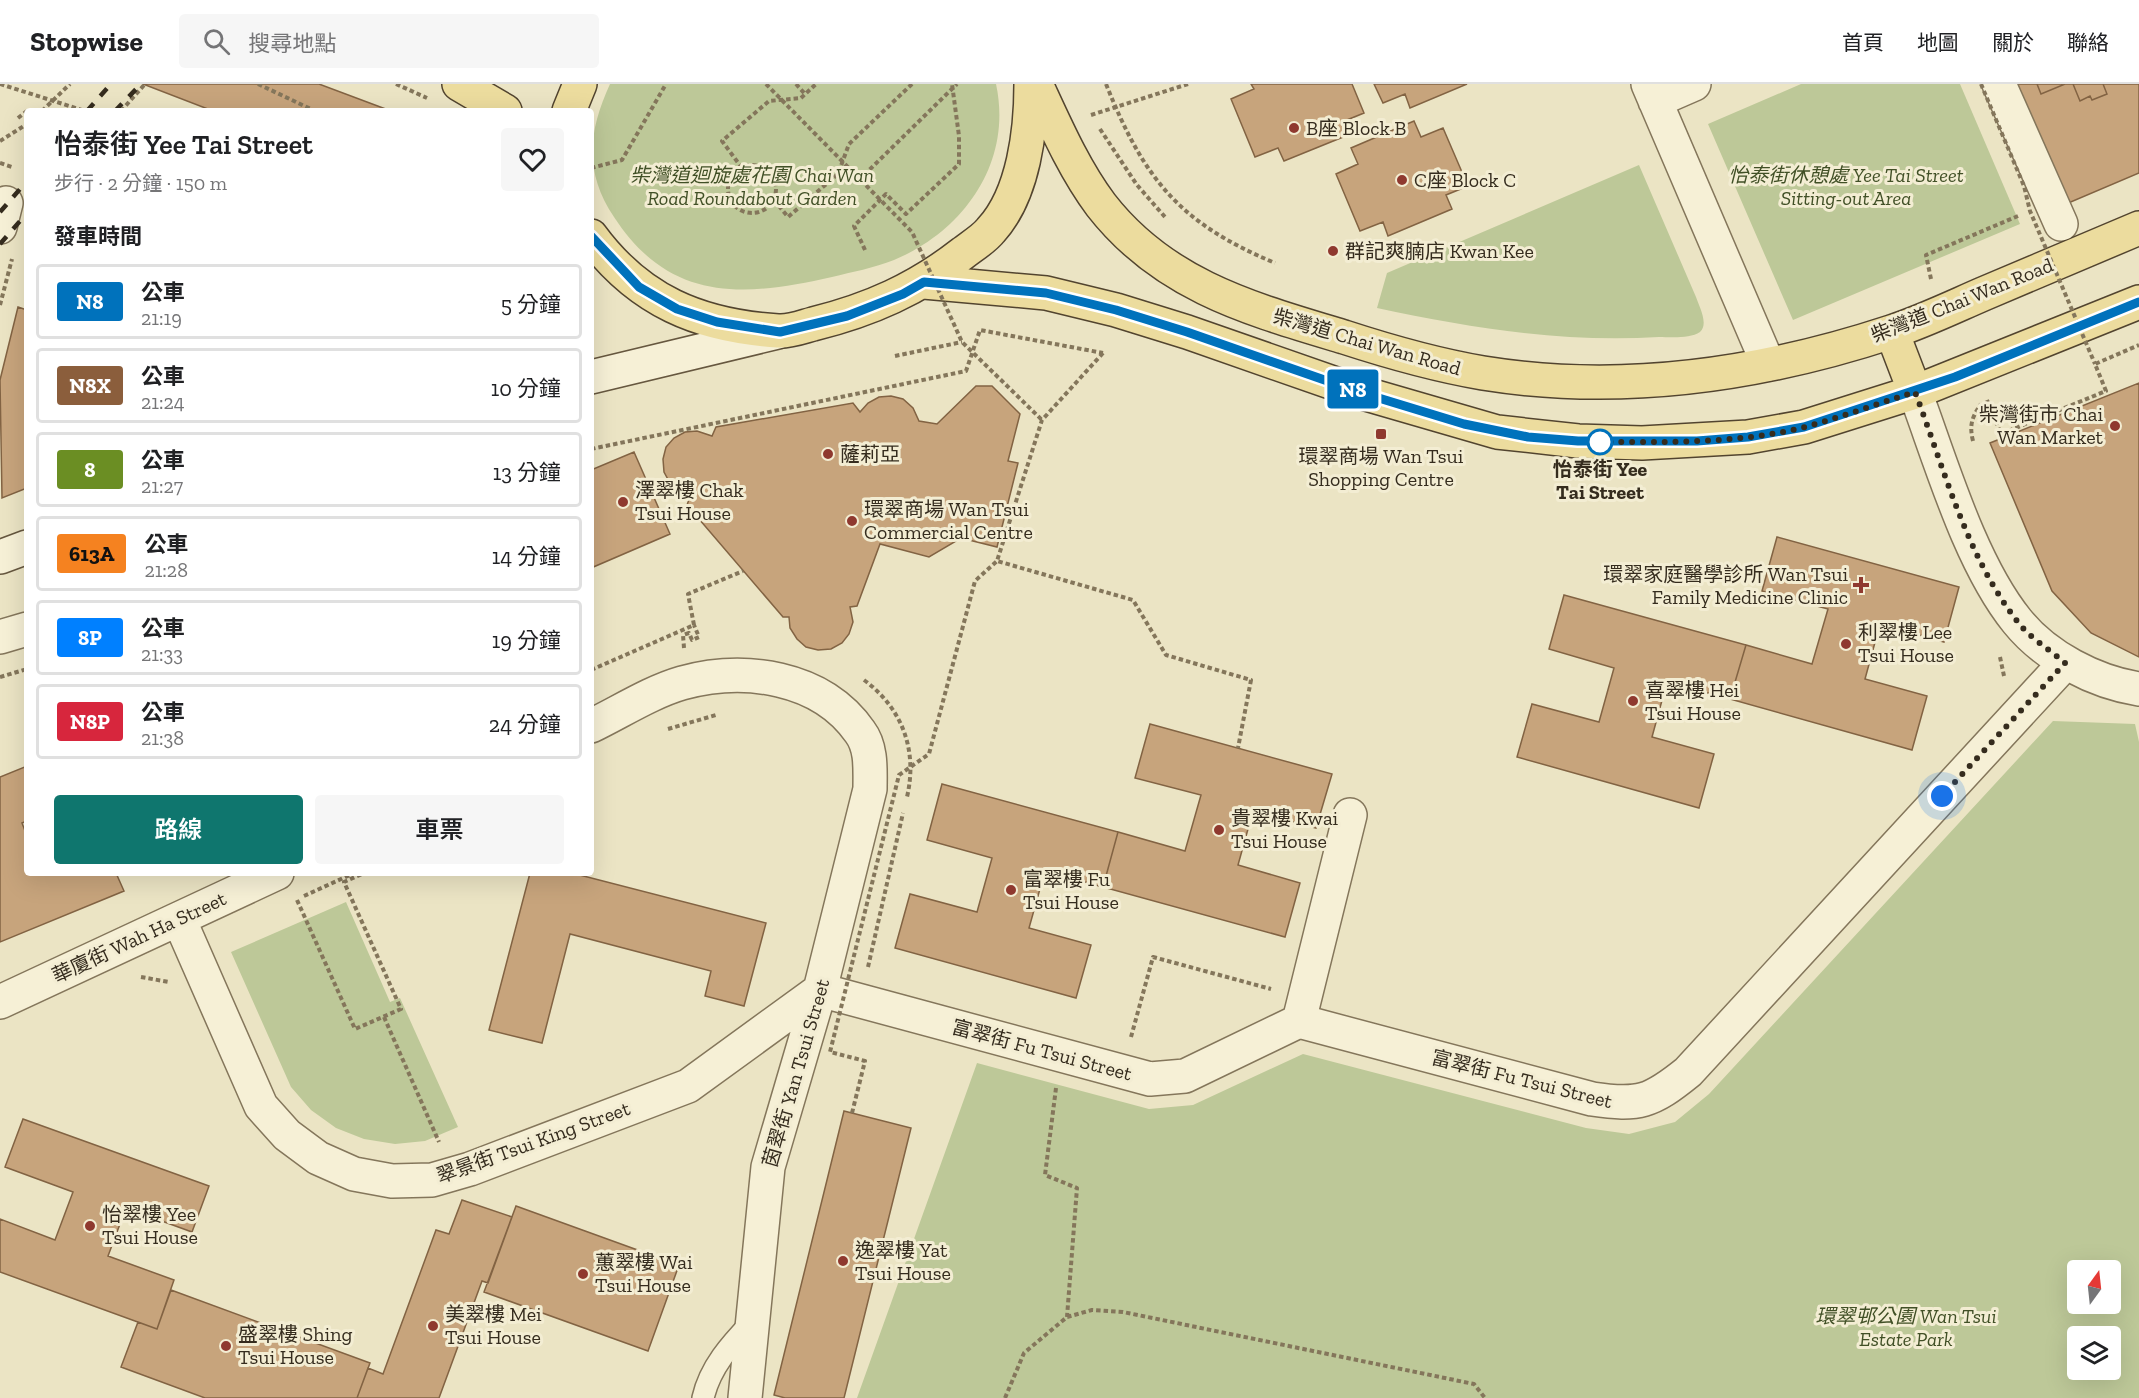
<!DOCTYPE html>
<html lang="zh-TW">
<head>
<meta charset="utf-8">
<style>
  body { margin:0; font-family:"Zilla Slab","Noto Sans TC",serif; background:#f6f6f6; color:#202124; height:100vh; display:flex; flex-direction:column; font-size:22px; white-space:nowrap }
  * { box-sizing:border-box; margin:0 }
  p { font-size:20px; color:#757577 }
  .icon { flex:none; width:33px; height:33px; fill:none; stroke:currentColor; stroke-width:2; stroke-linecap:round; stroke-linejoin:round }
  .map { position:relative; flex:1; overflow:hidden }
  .side { position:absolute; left:24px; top:24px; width:570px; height:768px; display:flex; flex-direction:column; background:#fff; border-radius:6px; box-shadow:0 6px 24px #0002 }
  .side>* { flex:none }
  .badge { padding:0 12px; border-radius:4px; font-size:21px; line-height:39px }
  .needle { width:39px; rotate:15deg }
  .fabs { position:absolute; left:2067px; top:1176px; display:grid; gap:12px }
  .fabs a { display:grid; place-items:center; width:54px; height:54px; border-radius:6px; background:#fff; box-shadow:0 6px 24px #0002; font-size:30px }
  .you { position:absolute; width:30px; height:30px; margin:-15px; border:4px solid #fff; border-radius:50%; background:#1a73e8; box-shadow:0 0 0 9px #1a73e833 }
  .map>.badge { position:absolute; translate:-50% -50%; box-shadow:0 0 0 3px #fff }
  h2 { padding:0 30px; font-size:22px; line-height:54px }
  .round { display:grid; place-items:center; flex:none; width:63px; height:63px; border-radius:6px; background:#f6f6f6 }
  .headline { display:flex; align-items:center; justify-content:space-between; height:102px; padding:0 30px }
  h1 { font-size:28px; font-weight:600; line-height:45px }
  .action { display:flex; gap:12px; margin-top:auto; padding:12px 30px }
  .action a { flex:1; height:69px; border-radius:6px; background:#0f766e; color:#fff; font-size:24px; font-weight:600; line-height:69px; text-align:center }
  .action a+a { background:#f6f6f6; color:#202124 }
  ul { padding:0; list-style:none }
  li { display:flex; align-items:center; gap:18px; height:75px; margin:0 12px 9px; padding:0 18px; border:3px solid #e0e0e0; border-radius:6px }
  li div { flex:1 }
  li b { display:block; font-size:22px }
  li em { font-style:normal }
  li .badge { min-width:66px; font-weight:700; text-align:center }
  header { display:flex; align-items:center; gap:36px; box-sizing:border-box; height:84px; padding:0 30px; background:#fff; border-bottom:2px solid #e0e0e0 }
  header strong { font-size:28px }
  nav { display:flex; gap:33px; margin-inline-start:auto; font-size:21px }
  .search { width:420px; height:54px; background:#f6f6f6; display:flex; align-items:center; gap:15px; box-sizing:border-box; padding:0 21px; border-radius:6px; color:#757577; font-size:22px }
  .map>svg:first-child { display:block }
</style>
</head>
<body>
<header>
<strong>Stopwise</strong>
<div class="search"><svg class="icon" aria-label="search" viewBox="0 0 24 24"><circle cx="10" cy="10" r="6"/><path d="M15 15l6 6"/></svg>搜尋地點</div>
<nav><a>首頁</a><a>地圖</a><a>關於</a><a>聯絡</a></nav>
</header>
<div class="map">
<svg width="2139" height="1314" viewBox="0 0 2139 1314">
  <rect width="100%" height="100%" fill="#ebe4c4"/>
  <!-- green -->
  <path fill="#bdc898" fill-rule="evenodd" d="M610,0h386c17,78 -32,147 -102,176 -20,8 -42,12 -62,17 -88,20 -162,26 -218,-60 -30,-45 -26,-85 -4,-133z
    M1801,0h159l60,140 -227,96 -85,-196z
    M1639,81l57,132c3,9 13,27 4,35 -10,7 -30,5 -41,5 -96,6 -188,-9 -282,-29l10,-35z
    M2053,637l82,3 4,18v656h-1282l120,-335 172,46 44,-4 110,-51 283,74 43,6 46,-12 34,-28zM2078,1186h32v34h-32zM2078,1252h32v34h-32z
    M346,818l44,100 10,-4 58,129 -33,14 -30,3 -31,-5 -28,-11 -25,-18 -20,-23 -60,-135z"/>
  <!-- building -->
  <path fill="#c7a47c" stroke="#826343" stroke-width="1.5" d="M143,0h176l72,27h-178z
    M1251,0h101l12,29 -22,9 6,13 -64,26 -6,-13 -23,9 -24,-58 23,-10z
    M1374,0h93l-57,24 -5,-14 -22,9z
    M2014,0h125v89l-73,31z
    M2037,0h28l-24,10z
    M2073,0h30l4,10 -15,6 -2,-4 -10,5z
    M1414,37l7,16 22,-9 25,58 -22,9 6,14 -64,27 -5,-14 -23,9 -24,-57 22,-10 -7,-16z
    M18,223l9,3v178l-25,10 -2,-118z
    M2139,299v274l-48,-24 -39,-42 -62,-148z
    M976,302h16l28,28 -12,47 10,2 -21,84 -36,-9 -32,19 -49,-13 -23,62 -7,1 3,15 -4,12 -7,9 -11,6 -13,1 -12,-3 -9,-8 -7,-11 -1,-11h-6l-96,-112 4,-11 -12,-4 -9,-7 -6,-11 -1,-13 3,-12 8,-9 11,-6 12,-1 15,5 4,-9 137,-24 7,9 8,-9 11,-6 12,-1 12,3 10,9 6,13 18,3z
    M634,368l36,82 -79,34v-98z
    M1777,453l182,50 -15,55 -64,-18 -15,55 62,17 -15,54 -182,-51 16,-54 66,19 16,-55 -66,-18z
    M1564,511l182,50 -16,54 -63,-17 -15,55 62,17 -15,54 -182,-51 15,-53 67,18 15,-54 -65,-19z
    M1150,640l182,50 -16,54 -63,-17 -15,54 62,18 -15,54 -182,-50 15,-55 67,19 16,-56 -66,-17z
    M27,682v55l-5,2 5,13v37h89l8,18 -124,51v-165z
    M942,700l176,48 -15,55 -58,-16 -16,57 62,17 -15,53 -181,-50 15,-54 67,18 15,-54 -65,-18z
    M530,789h42l194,50 -22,83 -39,-10 6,-25 -141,-37 -28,109 -53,-13z
    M844,1027l67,17 -67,270h-59l-11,-3z
    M23,1035l186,67 -17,46 -66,-24 -18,48 66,24 -17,49 -157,-57v-53l55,21 18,-48 -68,-25z
    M462,1116l50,17 -24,66 -6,-2 -43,117h-82l11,-30 15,6 53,-144 13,4z
    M516,1122l163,59 -31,86 -164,-59z
    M171,1206l199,73 -13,35h-152l-84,-31 17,-45 19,7z"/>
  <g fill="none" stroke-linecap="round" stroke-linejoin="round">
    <!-- lane casing -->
    <g stroke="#84765b" stroke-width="24">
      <path id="lane" d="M703,1314c7,-31 28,-54 49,-76"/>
    </g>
    <!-- street casing -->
    <g stroke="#84765b" stroke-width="36">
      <path id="street" d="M1648,0l120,280
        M1999,0l62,140
        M1655,17l39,-17
        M0,143l6,-24
        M1915,308c26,70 55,171 102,229 29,36 78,61 122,68
        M0,553l27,-8
        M591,642c29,-14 60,-34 91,-43 62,-17 139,-7 178,49 12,16 10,38 10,57l-50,201 -52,177 -23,231
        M179,835l82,187 26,29 31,23 36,16 38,7 40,-1 38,-11 218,-83 132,-96
        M820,906l330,89 35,-3 114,-55 293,78c47,7 59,3 96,-27l377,-409
        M0,918l277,-129
        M1299,937l51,-206"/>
    </g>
    <!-- secondary casing -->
    <g stroke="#66573f" stroke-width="36">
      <path id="secondary" d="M591,293l187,-45
        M0,473l27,-10"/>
    </g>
    <!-- primary casing -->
    <g stroke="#52442f" stroke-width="36">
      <path id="primary" d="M459,0l46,27
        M1036,0c19,41 38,85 65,121 63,81 150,104 243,132 46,15 92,28 139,36 137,22 277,2 408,-41 31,-10 62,-25 92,-38 52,-22 104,-44 156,-66
        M569,27l11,-27
        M591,152c48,65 108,90 187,95 11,1 24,-4 35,-7 57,-14 104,-35 150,-71 9,-7 21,-14 28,-23 33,-36 40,-100 40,-146
        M924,198l122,11 70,17 71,22 172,60 138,40 81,9 64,2 106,-6 56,-10 111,-35 224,-90
        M1892,248l23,60"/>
    </g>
    <!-- path -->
    <path stroke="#84765b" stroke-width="4" stroke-dasharray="4.5 3" stroke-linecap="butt" d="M0,0l85,27
      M258,0l57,27
      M396,0l31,14
      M796,0l9,10
      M121,27l24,-27
      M1091,31l97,-31
      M18,34l9,-7
      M1100,45l37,56 28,32
      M0,57l27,-17
      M0,79l12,4
      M728 105a24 24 0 1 1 48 0a24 24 0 1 1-48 0Z
      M591,84l31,-8 44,-76
      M742,84l-20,-27 47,-40 32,-3 15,-14
      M774,116l14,17 50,-43 11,-30 63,-60
      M865,166l-11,-24 32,-32 20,20 53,-50v-28l-7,-52
      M1931,195l-5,-24 92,-39
      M0,221l12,-46
      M1103,269l-61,67 -45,141 136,39 33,55 85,25 -13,68
      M895,272l67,-14
      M1987,316l14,34 105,-43 -11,-27 44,-19
      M1973,357c-4,-16 -1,-24 8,-37
      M591,365l375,-78 14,-41 123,23
      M684,564l-1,-13 6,-2 3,7 7,-3 -5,-12
      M2000,573l4,19
      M591,586l103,-45 -6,-31 55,-23
      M0,593l27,-8
      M864,596c38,28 54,70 43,117
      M668,645l48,-14
      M304,812l50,-23
      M297,816l58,129 46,-20 -57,-127 20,-9
      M868,883l35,-154
      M141,893l28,5
      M384,933l55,125
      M1131,953l22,-80 118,32
      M1056,1004l-11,87 32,13 -10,129
      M1005,1314l19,-45 43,-36 25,-7 31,2 351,72 11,14"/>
    <!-- lane -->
    <use href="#lane" stroke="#f6f0d6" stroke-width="21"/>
    <!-- street -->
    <use href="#street" stroke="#f6f0d6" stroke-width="33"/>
    <!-- secondary -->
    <use href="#secondary" stroke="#f6f0d6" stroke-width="33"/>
    <!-- primary -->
    <use href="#primary" stroke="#ecdc9e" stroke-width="33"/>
    <!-- rail -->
    <path stroke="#352c1e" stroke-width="4.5" stroke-dasharray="10 10" stroke-linecap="butt" d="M87,27l24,-27
      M115,27l26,-27
      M0,128l27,-31
      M0,160l27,-31"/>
    <!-- path-bridge -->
    <path stroke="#84765b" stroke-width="4" stroke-dasharray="4.5 3" stroke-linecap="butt" d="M766,0l146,148 50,110 80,78
      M1106,0c38,95 73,139 169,179
      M1981,0l43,102 6,25 65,153
      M42,27l28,-27
      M859,96l98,-96
      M852,1029l13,-52 -35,-9 69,-277 30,-21 46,-173 22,-20"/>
  </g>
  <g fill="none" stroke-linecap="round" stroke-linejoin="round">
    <!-- line casing -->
    <g stroke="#fff" stroke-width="14">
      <path id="line" d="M591,152l48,51 38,22 40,13 63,10 67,-16 56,-22 21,-12 122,11 70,17 71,22 172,60 105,32 64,13 50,4h119l51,-4 56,-10 151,-50 184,-75"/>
    </g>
    <!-- line -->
    <use href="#line" stroke="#0072bc" stroke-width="9"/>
    <!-- walk -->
    <path stroke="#352c1e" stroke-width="6" stroke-dasharray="0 10.8" d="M1600,358c65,0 139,2 205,-15 37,-10 74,-24 110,-35 29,76 51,163 102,229 12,16 33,29 48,42l-123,133"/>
  </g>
  <!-- markers -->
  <g fill="#8f392f" stroke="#f3edd3" stroke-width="2">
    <circle cx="1294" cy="44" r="6"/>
    <circle cx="1402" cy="96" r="6"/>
    <circle cx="1333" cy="167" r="6"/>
    <circle cx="2115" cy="342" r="6"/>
    <rect x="1375" y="344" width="12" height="12" rx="3"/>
    <circle cx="828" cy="370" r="6"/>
    <circle cx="623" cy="418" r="6"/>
    <circle cx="852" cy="437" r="6"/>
    <path d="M1858 492h6v6h6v6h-6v6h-6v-6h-6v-6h6z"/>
    <circle cx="1846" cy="560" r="6"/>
    <circle cx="1633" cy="617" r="6"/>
    <circle cx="1219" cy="746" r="6"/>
    <circle cx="1011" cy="806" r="6"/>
    <circle cx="90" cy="1142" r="6"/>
    <circle cx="843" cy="1177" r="6"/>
    <circle cx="583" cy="1190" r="6"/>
    <circle cx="433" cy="1242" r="6"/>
    <circle cx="226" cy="1262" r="6"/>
  </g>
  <circle fill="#fff" stroke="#0072bc" stroke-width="3" cx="1600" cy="358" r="12"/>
  <g text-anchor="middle" stroke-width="6" stroke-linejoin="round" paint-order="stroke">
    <!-- poi labels -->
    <g font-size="20" fill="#352c1e" stroke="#f3edd3" text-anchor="start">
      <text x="1306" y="51">B座 Block B</text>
      <text x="1414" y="103">C座 Block C</text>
      <text x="1345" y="174">群記爽腩店 Kwan Kee</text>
      <text x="2103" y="337" text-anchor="end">柴灣街市 Chai<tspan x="2103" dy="23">Wan Market</tspan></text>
      <text x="840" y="377">薩莉亞</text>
      <text x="1381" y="379" text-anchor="middle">環翠商場 Wan Tsui<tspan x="1381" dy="23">Shopping Centre</tspan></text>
      <text x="635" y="413">澤翠樓 Chak<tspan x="635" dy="23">Tsui House</tspan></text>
      <text x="864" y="432">環翠商場 Wan Tsui<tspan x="864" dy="23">Commercial Centre</tspan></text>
      <text x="1848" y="497" text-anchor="end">環翠家庭醫學診所 Wan Tsui<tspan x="1848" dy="23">Family Medicine Clinic</tspan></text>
      <text x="1858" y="555">利翠樓 Lee<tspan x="1858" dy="23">Tsui House</tspan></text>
      <text x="1645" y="613">喜翠樓 Hei<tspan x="1645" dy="23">Tsui House</tspan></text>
      <text x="1231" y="741">貴翠樓 Kwai<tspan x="1231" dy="23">Tsui House</tspan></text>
      <text x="1023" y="802">富翠樓 Fu<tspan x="1023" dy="23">Tsui House</tspan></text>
      <text x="102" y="1137">怡翠樓 Yee<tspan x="102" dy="23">Tsui House</tspan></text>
      <text x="855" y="1173">逸翠樓 Yat<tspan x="855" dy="23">Tsui House</tspan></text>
      <text x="595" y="1185">蕙翠樓 Wai<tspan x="595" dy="23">Tsui House</tspan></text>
      <text x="445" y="1237">美翠樓 Mei<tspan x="445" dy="23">Tsui House</tspan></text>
      <text x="238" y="1257">盛翠樓 Shing<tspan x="238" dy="23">Tsui House</tspan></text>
    </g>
    <!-- park labels -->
    <g font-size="20" font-style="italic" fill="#415026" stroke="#f3edd3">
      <text x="752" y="98">柴灣道迴旋處花園 Chai Wan<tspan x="752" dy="23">Road Roundabout Garden</tspan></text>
      <text x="1846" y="98">怡泰街休憩處 Yee Tai Street<tspan x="1846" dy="23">Sitting-out Area</tspan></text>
      <text x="1906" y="1239">環翠邨公園 Wan Tsui<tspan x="1906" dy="23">Estate Park</tspan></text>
    </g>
    <!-- street labels -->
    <g font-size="20" fill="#352c1e" stroke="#f3edd3">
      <text transform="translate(1962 216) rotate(-22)" y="7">柴灣道 Chai Wan Road</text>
      <text transform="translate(1367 258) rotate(16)" y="7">柴灣道 Chai Wan Road</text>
      <text transform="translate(139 853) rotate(-25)" y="7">華廈街 Wah Ha Street</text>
      <text transform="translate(1042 966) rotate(15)" y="7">富翠街 Fu Tsui Street</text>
      <text transform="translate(796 989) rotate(-74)" y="7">茵翠街 Yan Tsui Street</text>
      <text transform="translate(1522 995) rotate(14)" y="7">富翠街 Fu Tsui Street</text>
      <text transform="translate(533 1058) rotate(-20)" y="7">翠景街 Tsui King Street</text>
    </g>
    <!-- stop labels -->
    <g font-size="20" font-weight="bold" fill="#352c1e" stroke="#f3edd3">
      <text x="1600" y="392">怡泰街 Yee<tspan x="1600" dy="23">Tai Street</tspan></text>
    </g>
  </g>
</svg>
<div class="fabs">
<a><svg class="needle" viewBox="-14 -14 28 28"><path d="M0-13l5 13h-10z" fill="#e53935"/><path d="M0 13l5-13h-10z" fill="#757577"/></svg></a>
<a><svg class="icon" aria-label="layers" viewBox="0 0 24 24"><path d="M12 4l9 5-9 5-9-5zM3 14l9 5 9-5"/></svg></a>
</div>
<div class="you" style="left:1942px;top:712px"></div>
<b class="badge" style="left:1353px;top:305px;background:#0072bc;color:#fff">N8</b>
<section class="side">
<div class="headline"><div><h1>怡泰街 Yee Tai Street</h1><p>步行 · 2 分鐘 · 150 m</p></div><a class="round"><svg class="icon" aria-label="heart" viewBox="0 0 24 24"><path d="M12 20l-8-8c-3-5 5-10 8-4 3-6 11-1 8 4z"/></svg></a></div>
<h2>發車時間</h2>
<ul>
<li><span class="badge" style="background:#0072bc;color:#fff">N8</span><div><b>公車</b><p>21:19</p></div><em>5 分鐘</em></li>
<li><span class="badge" style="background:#8b5e3c;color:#fff">N8X</span><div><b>公車</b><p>21:24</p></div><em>10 分鐘</em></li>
<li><span class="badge" style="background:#6b8e23;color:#fff">8</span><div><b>公車</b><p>21:27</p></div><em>13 分鐘</em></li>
<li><span class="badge" style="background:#f58220;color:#111">613A</span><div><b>公車</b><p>21:28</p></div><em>14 分鐘</em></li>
<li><span class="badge" style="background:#0080ff;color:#fff">8P</span><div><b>公車</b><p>21:33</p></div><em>19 分鐘</em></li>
<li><span class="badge" style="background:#d7263d;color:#fff">N8P</span><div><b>公車</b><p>21:38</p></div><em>24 分鐘</em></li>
</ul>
<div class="action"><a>路線</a><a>車票</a></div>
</section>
</div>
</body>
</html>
